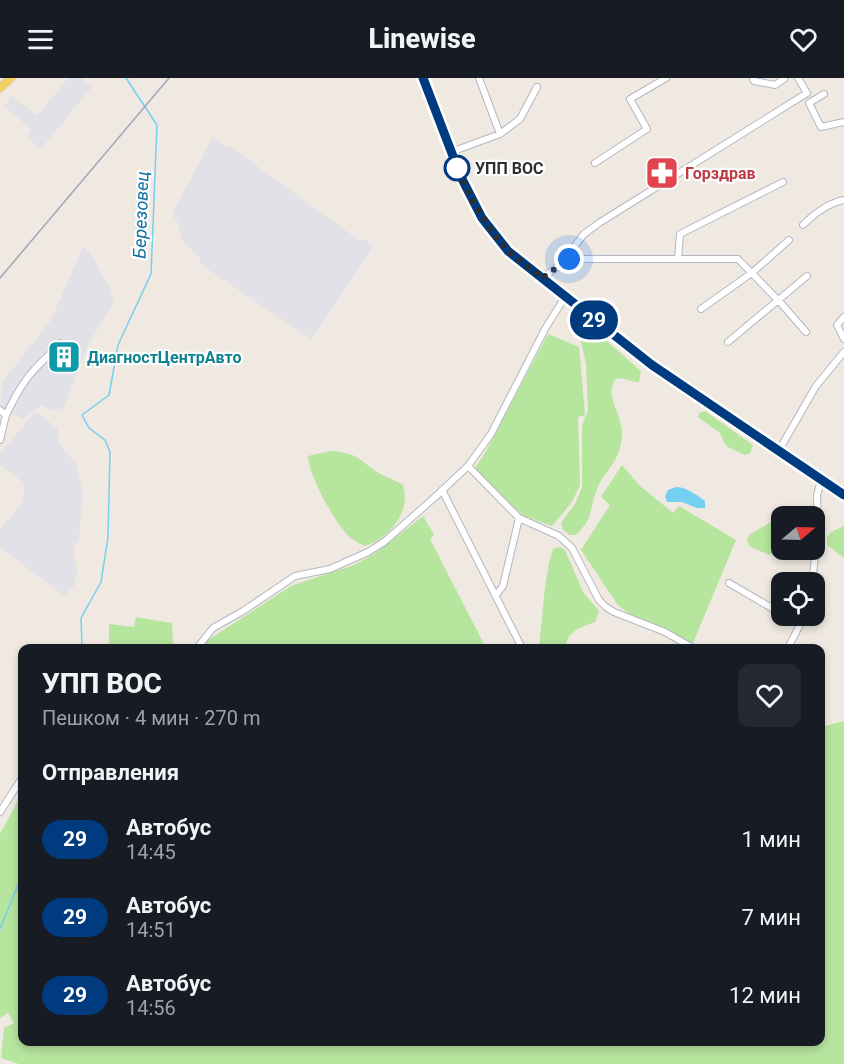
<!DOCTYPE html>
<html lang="ru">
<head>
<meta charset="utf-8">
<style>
  body { margin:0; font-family:Roboto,sans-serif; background:#242831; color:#f1f3f6; height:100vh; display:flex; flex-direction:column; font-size:22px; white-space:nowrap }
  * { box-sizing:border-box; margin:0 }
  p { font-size:20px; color:#9ea1a6 }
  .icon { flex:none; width:33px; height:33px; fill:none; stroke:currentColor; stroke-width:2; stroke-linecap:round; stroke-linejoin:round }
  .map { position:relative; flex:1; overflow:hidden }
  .drawer { position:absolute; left:18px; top:566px; width:807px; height:402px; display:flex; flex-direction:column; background:#171b24; border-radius:12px; box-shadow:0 3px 9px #0003 }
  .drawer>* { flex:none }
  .badge { padding:0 12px; border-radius:20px; font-size:21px; line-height:39px }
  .needle { width:39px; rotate:71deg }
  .fabs { position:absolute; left:771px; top:428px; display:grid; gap:12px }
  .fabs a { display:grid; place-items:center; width:54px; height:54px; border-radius:12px; background:#171b24; box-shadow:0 3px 9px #0003; font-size:30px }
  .you { position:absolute; width:30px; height:30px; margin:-15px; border:4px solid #fff; border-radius:50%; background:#1a73e8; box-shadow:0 0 0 9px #1a73e833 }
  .map>.badge { position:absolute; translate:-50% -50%; box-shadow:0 0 0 3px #fff }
  h2 { padding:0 24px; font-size:22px; line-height:54px }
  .round { display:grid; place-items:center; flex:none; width:63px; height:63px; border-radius:12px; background:#242831 }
  .head { display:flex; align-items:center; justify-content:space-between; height:102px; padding:0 24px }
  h1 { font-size:28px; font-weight:800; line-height:45px }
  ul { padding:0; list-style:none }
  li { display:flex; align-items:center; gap:18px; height:78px; padding:0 24px }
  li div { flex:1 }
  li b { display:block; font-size:22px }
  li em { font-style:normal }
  li .badge { min-width:66px; font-weight:700; text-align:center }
  header { display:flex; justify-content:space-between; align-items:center; height:78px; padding:0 24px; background:#171b24; font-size:27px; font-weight:800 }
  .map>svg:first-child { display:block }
</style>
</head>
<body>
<header><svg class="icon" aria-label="menu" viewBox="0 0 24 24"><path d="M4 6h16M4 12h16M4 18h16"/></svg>Linewise<svg class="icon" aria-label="heart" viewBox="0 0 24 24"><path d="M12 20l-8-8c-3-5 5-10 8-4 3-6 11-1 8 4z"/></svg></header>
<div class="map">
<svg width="844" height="986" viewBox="0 0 844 986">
  <rect width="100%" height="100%" fill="#efe9e1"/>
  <!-- industrial -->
  <path fill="#e3e1e8" d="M68,0h14l10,9 -51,62 -14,-12 4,-8 -27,-23 8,-10 25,20z
    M213,59l14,10h4l128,93h8l6,7 -61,92 -112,-75v-6l-18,-18 -4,-17 -6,-9z
    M83,169l5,3 20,34 6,19 -25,40 -25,64 -10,4 -13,-6 -18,15 -23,-13 3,-26 48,-61z
    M35,333l23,18 1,14 17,21 7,29 -4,45 -6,12 4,22 -3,14 -10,10 -64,-49v-18l23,-26 1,-20 -24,-18v-11z"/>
  <!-- green -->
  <path fill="#b6e59e" d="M590,254l10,3 41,36 -2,11c-8,0 -14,-4 -22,-4 -15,15 6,37 5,56 -1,27 -15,33 -25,55 -8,20 -3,29 -21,46h-6l-7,-5 -2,-7 14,-19 7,-17v-62l6,-15 -2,-46 -6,-27z
    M548,256l31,13 6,68 -7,2 2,68 -8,17 -20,24 -28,-10 -23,-19 -26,-29 10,-15z
    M705,333l48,34 -3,8 -5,2 -19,-9 -6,-13 -22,-16 1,-4z
    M330,373c27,2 27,7 47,21 8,5 18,8 26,13 8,27 -13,53 -38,61 -4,-2 -9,-4 -13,-7 -15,-11 -44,-65 -44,-83z
    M622,387l16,19 35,29 6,-7 57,34 -43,103 -65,-30 -11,-9 -36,-54 29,-45 -9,-8z
    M423,438l11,19 -4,4 56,109h-283l5,-8 83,-54 63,-21 23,-13z
    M778,440h3c1,15 4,30 -12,37l-20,-9 -2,-6 2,-5z
    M844,448v32l-17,-13v-8l4,-5z
    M560,469l5,3 18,42 16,19 -4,11c-15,6 -27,8 -30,26h-26l6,-61 4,-24 4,-14z
    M136,539l36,6 1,25h-64v-24l25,3z
    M844,643v343h-825l-18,-6 3,-30 10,-5 -6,-10 -8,5v-184l22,-41v248h798l1,-314z"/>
  <!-- water -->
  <path fill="#75cff0" d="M676,409c10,0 21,8 29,14v7h-8l-15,-6h-15l-2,-6 3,-6z"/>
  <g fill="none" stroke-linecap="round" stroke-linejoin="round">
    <!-- stream -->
    <path stroke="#75cff0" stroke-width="1.5" d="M82,570l-1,-30 20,-36 7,-45 2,-85 -5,-12 -16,-12 -7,-13 27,-20 9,-50 33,-71 6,-149 -31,-47
      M0,851l22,-54"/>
    <!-- minor casing -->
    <g stroke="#b4b7c1" stroke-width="8">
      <path id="minor" d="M479,0l21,56
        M753,0l1,3 21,4 9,-6
        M824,16l-15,9 12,24 23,-5
        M451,74l49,-18 20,-15 17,-32
        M595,85l52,-34 -17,-30 36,-21
        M803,147c11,-11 26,-22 41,-25
        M569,181h169l41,42 27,31
        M678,181l2,-25 103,-52
        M542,200l27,-19 5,-12 10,-13 15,-11 208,-130 -9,-15
        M701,231l52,-37 36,-32
        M844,239l-7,8 7,14
        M728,264l79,-66
        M0,332l6,5 -6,25
        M6,337c8,-16 16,-32 28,-45 8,-9 18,-17 26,-27
        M778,374l38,-66 28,-34
        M468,388l51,52 40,18 13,12 27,52 7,7 8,5 51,20 28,16
        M442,412l80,158
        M812,504l6,-49 -1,-38 4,-15
        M729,505l53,31
        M496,517l7,-9 16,-68
        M784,537l16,10
        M197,570l16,-20 30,-17 52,-35 35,-7 38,-17 16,-10 50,-44 34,-32 23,-32 54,-105 20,-32
        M788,570l17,-33
        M0,734l22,-34"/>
    </g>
    <!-- major casing -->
    <g stroke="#c9c9c9" stroke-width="9">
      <path id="major" d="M423,0c22,59 40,127 85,173l144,114 192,130
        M0,10l11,-10"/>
    </g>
    <!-- minor -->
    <use href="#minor" stroke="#fff" stroke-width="6"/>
    <!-- major -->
    <use href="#major" stroke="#f2d163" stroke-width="8"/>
    <!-- rail -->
    <path stroke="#a3a6b8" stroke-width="1.5" d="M0,200l169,-200"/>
  </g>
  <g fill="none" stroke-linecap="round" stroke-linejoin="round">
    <!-- line casing -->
    <g stroke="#fff" stroke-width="14">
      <path id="line" d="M423,0l38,99 21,41 26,33 144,114 192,130"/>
    </g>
    <!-- line -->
    <use href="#line" stroke="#003b80" stroke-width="9"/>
    <!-- walk -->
    <path stroke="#2e2e2e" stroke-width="6" stroke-dasharray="0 10.8" d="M457,90l-1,-3 14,32 23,36 15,18 34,27 27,-19"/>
  </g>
  <!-- icons -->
  <defs>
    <g id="pharmacy-square" transform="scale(1.725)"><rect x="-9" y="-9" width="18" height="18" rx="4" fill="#e0444e" stroke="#fff"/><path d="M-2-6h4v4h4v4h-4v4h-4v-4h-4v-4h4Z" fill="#fff"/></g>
    <g id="building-square" transform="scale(1.725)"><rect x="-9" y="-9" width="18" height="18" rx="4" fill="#0f9aa8" stroke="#fff"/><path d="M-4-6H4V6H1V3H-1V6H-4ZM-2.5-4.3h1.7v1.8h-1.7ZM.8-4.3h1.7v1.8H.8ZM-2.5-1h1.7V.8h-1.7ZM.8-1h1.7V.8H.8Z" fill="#fff"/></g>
  </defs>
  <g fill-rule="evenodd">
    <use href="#pharmacy-square" x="662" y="95"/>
    <use href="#building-square" x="64" y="279"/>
  </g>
  <!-- markers -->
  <circle fill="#fff" stroke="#003b80" stroke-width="3" cx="457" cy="90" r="12"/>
  <g text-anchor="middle" stroke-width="4.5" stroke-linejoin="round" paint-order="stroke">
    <!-- stop labels -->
    <g font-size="16" font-weight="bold" fill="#2e2e2e" stroke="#fff" text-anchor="start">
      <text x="475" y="96">УПП ВОС</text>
    </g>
    <!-- health labels -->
    <g font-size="16" font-weight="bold" fill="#be3a42" stroke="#fff" text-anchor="start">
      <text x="685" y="101">Горздрав</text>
    </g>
    <!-- culture labels -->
    <g font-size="16" font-weight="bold" fill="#0d838f" stroke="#fff" text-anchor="start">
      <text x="87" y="285">ДиагностЦентрАвто</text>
    </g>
    <!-- water labels -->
    <g font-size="18" font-style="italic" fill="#0d6fa3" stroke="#fff">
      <text transform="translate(141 137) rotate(-88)" y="6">Березовец</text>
    </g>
  </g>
</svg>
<div class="fabs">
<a><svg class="needle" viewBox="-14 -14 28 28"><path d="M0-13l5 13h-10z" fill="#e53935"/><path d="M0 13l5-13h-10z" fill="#9ea1a6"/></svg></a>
<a><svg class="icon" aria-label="locate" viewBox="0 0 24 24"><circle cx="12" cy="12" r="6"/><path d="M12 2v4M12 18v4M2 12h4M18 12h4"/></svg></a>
</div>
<div class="you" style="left:569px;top:181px"></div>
<b class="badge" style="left:594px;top:242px;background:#003b80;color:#fff">29</b>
<section class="drawer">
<div class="head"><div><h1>УПП ВОС</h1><p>Пешком · 4 мин · 270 m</p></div><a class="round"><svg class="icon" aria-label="heart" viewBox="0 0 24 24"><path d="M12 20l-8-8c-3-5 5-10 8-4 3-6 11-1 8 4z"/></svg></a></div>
<h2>Отправления</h2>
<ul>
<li><span class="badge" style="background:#003b80;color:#fff">29</span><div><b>Автобус</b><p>14:45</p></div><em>1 мин</em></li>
<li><span class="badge" style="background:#003b80;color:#fff">29</span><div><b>Автобус</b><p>14:51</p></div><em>7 мин</em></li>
<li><span class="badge" style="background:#003b80;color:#fff">29</span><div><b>Автобус</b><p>14:56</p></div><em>12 мин</em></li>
</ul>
</section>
</div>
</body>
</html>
